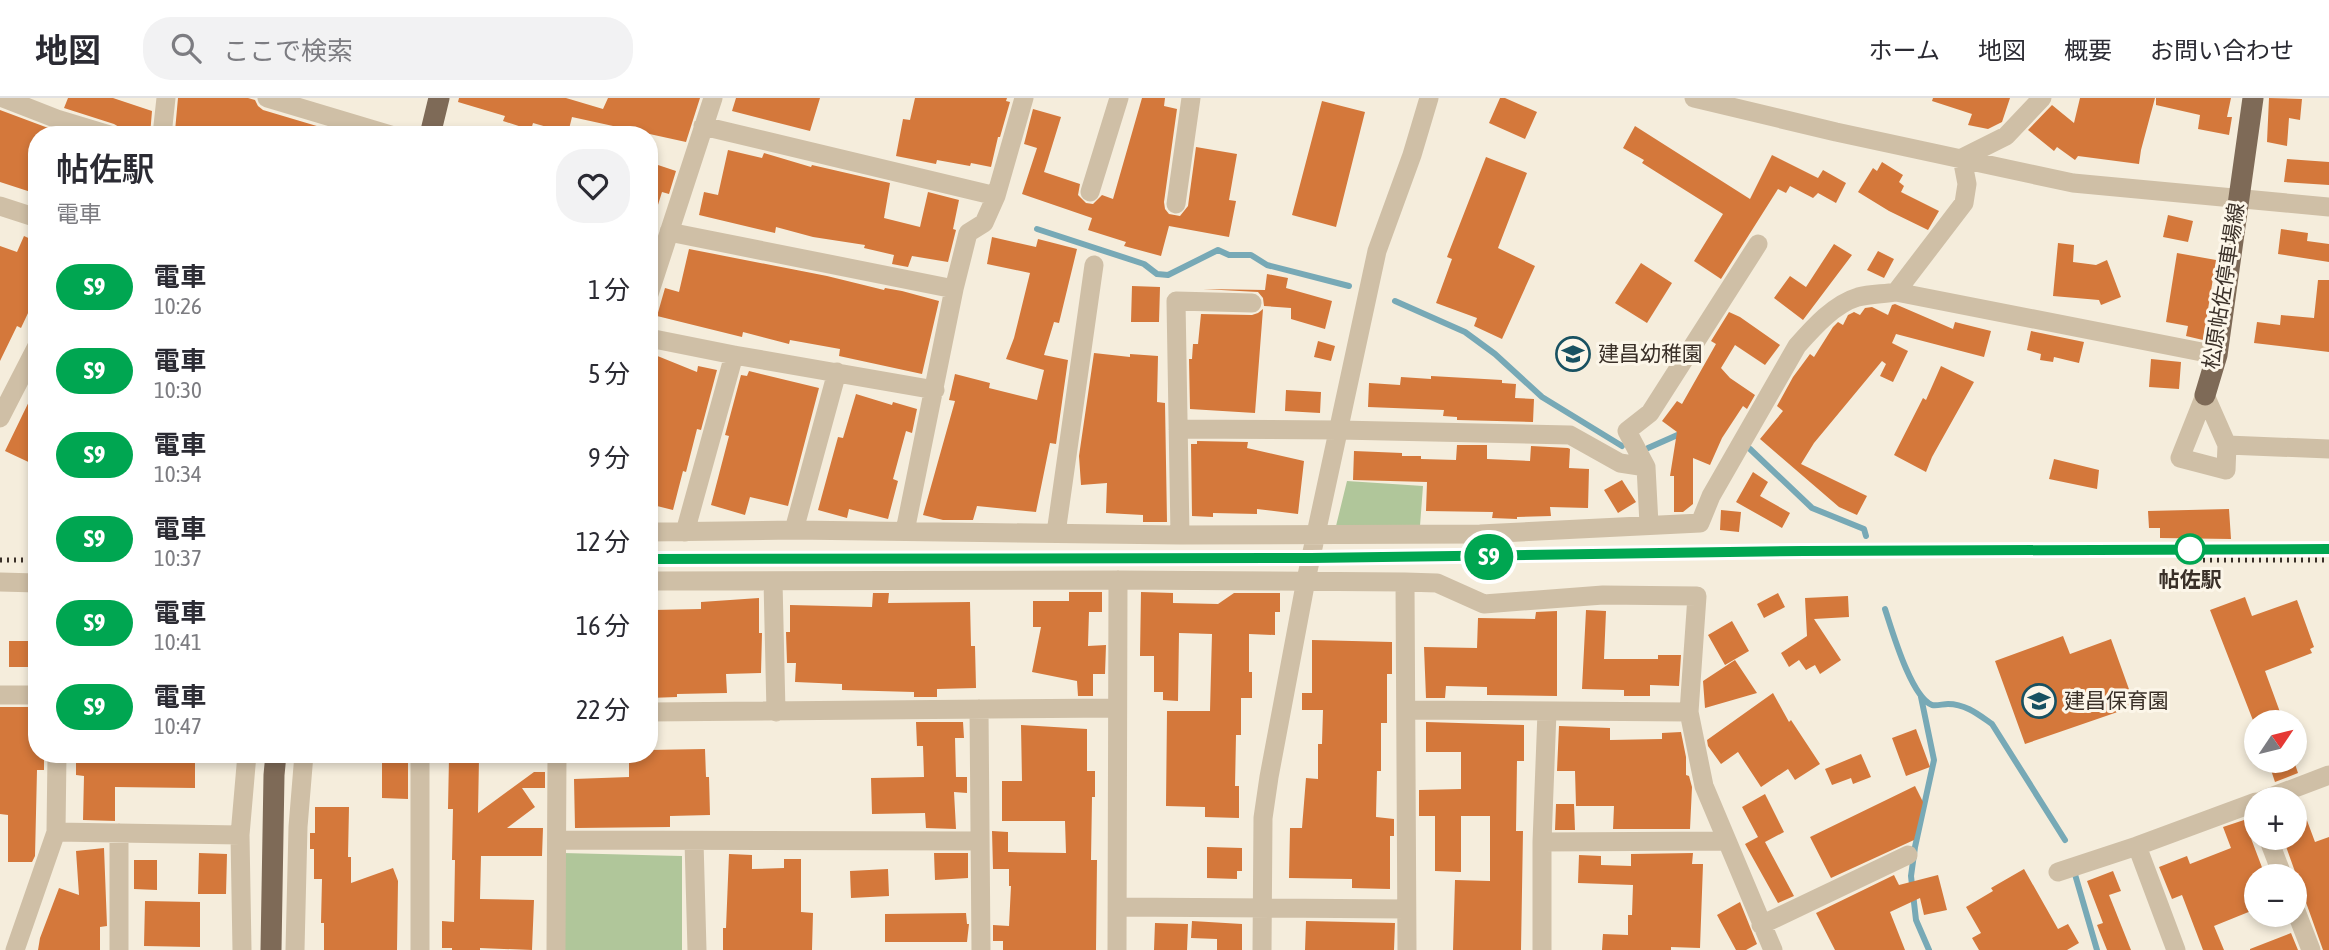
<!DOCTYPE html>
<html lang="ja">
<head>
<meta charset="utf-8">
<style>
  body { margin:0; font-family:"Asap Condensed","Noto Sans JP",sans-serif; background:#f2f2f3; color:#2b2b33; height:100vh; display:flex; flex-direction:column; font-size:26px; white-space:nowrap }
  * { box-sizing:border-box; margin:0 }
  p { font-size:23px; color:#7c7c81 }
  .icon { flex:none; width:38px; height:38px; fill:none; stroke:currentColor; stroke-width:2; stroke-linecap:round; stroke-linejoin:round }
  .map { position:relative; flex:1; overflow:hidden }
  .details { position:absolute; left:28px; top:28px; width:630px; height:637px; display:flex; flex-direction:column; background:#fff; border-radius:28px; box-shadow:0 4px 10px #0003 }
  .details>* { flex:none }
  .badge { padding:0 14px; border-radius:23px; font-size:24px; line-height:46px }
  .needle { width:46px; rotate:55deg }
  .tools { position:absolute; left:2244px; top:612px; display:grid; gap:14px }
  .tools a { display:grid; place-items:center; width:63px; height:63px; border-radius:50%; background:#fff; box-shadow:0 4px 10px #0003; font-size:35px }
  .map>.badge { position:absolute; translate:-50% -50%; box-shadow:0 0 0 4px #fff }
  .round { display:grid; place-items:center; flex:none; width:74px; height:74px; border-radius:28px; background:#f2f2f3 }
  .headline { display:flex; align-items:center; justify-content:space-between; height:119px; padding:0 28px }
  h1 { font-size:33px; font-weight:600; line-height:52px }
  ul { padding:0; list-style:none }
  li { display:flex; align-items:center; gap:21px; height:84px; padding:0 28px }
  li div { flex:1 }
  li b { display:block; font-size:26px }
  li em { font-style:normal }
  li .badge { min-width:77px; font-weight:700; text-align:center }
  header { display:flex; align-items:center; gap:42px; box-sizing:border-box; height:98px; padding:0 35px; background:#fff; border-bottom:2px solid #e1e1e2 }
  header strong { font-size:33px }
  nav { display:flex; gap:38px; margin-inline-start:auto; font-size:24px }
  .search { width:490px; height:63px; background:#f2f2f3; display:flex; align-items:center; gap:18px; box-sizing:border-box; padding:0 24px; border-radius:28px; color:#7c7c81; font-size:26px }
  .map>svg:first-child { display:block }
</style>
</head>
<body>
<header>
<strong>地図</strong>
<div class="search"><svg class="icon" aria-label="search" viewBox="0 0 24 24"><circle cx="10" cy="10" r="6"/><path d="M15 15l6 6"/></svg>ここで検索</div>
<nav><a>ホーム</a><a>地図</a><a>概要</a><a>お問い合わせ</a></nav>
</header>
<div class="map">
<svg width="2329" height="852" viewBox="0 0 2329 852">
  <rect width="100%" height="100%" fill="#f5eddc"/>
  <!-- green -->
  <path fill="#b0c69a" d="M1347,383l76,5 -3,40h-84z
    M563,755l119,3v94h-118z"/>
  <g fill="none" stroke-linecap="round" stroke-linejoin="round">
    <!-- stream -->
    <path stroke="#77a9b6" stroke-width="6" d="M1037,131l107,35 13,10 11,1 50,-25 11,5h22l16,10 82,21
      M1395,203l70,31 30,22 47,43 80,49
      M1648,350l34,-15
      M1750,351l62,59 52,21 2,7
      M1885,511c7,21 26,88 47,96 5,1 11,-1 16,-1 18,0 31,11 44,20l73,116
      M1921,599l13,63 -19,87 -4,29 5,44 13,30
      M2074,773l23,79"/>
  </g>
  <!-- building -->
  <path fill="#d4783b" d="M68,0h45l39,13 -2,24h-28l-3,-8 -5,-3 -50,-16z
    M178,0h70l7,2 3,6 5,4 84,25h-160l-12,-4z
    M459,0h107l37,11 5,-11h92l-14,44 -114,-25 -4,16 -35,-10 -2,7 -28,-9 2,-5 -47,-14z
    M736,0h84l-10,33 -78,-20z
    M915,0h92l-1,3 4,1 -10,35h-2l-7,30 -20,-4 -1,3 -33,-6 -1,4 -40,-8 7,-37 7,1z
    M1142,0h23l-1,8 13,3 -13,93 1,7 4,5 11,2 8,-10 8,-59 41,7 -8,46 7,1 -7,36 -60,-11 -8,30 -37,-10 2,-4 -38,-12 4,-12 -70,-24 15,-46 -13,-4 9,-35 28,8 -17,55 36,12 -2,11 8,8 7,1 9,-9 11,4z
    M1500,0h5l32,14 -12,27 -36,-16z
    M1933,0h77l-8,24 -14,7 -20,-4 4,-11 -40,-13z
    M2080,0h75l-14,52 -2,14 -61,-8 -3,4 -18,-13 -3,4 -26,-21 24,-25 22,18z
    M2156,0h75l-4,19h5l-3,18 -31,-6 2,-14 -44,-10z
    M2269,0l33,1 -2,21 -11,-2 -2,28 -20,-4z
    M1322,3l43,11 -29,115 -44,-12z
    M0,12l67,25h-30v59l-37,-12z
    M1635,28l115,73 22,-44 46,23 5,-8 23,13 -10,20 -18,-10 -5,5 -23,-12 -4,7 -8,-4 -57,90 -27,-18 29,-47 -81,-51 2,-3 -21,-12z
    M728,52l34,8 2,-5 47,14 1,-2 78,18 -6,35 36,9 8,-35 31,8 -6,29 3,1 -8,32 -36,-6 -4,11 -16,-3 2,-9 -30,-7 1,-3 -52,-8 -37,-10 -1,6 -76,-18 5,-23 14,3z
    M1486,59l41,16 -29,75 37,18 -33,73 -28,-13 3,-8 -41,-15 16,-44 -5,-2z
    M2287,61l42,3v23l-45,-3z
    M649,64l27,9 -7,23 -7,-2 -9,29h-4z
    M1882,64l21,13 -4,7 5,4 -3,6 38,19 -11,19 -39,-19 -31,-19 15,-24 4,3z
    M2168,117l25,6 -5,21 -25,-5z
    M2281,131l27,4 -1,8 22,3v18l-51,-8z
    M24,138l13,6v52l-16,34 -4,-2 -17,35v-115l17,6z
    M992,139l44,10 2,-8 39,10 -18,74 -5,-1 -10,33 24,5 -12,84 -6,-1 -14,69 -59,-6 -4,14h-30l-20,-5 32,-114 -6,-1 6,-26 35,9 -1,5 48,12 7,-30 -38,-11 8,-21 16,-65 -43,-9z
    M2058,145l16,2 -1,17 23,3 11,-5 14,37 -20,8 -2,-5 -46,-4z
    M1834,146l18,11 -49,65 -29,-22 16,-22 16,11z
    M689,151l138,27 57,14 1,-2 17,3 37,10 -17,73 -83,-18 1,-7 -50,-9 -1,4 -46,-12 -1,5 -85,-21 8,-28 14,4z
    M1878,153l16,8 -10,19 -17,-8z
    M2177,155l39,7 -13,80 -17,-4 2,-10 -22,-4z
    M1641,165l31,20 -25,40 -32,-20z
    M1267,176l21,4 -2,10 46,13 -7,28 -34,-10v-11l-27,-2 -1,-8 -5,-6 -55,-3 62,1z
    M2318,182h11v72l-75,-9 3,-21 23,3 1,-10 33,3z
    M1132,188l28,1 -1,35h-28z
    M1895,206l58,25 2,-7 36,9 -7,26 -88,-23 -4,9 16,8 -15,31 -13,-6 6,-12 -4,-3 -68,82 -13,21 66,32 -10,19 -18,-8 -79,-68 23,-28 -6,-5 16,-29 17,-23 4,3 19,-30 5,-5 5,3 5,-10 6,-3 6,3 5,-7 7,-1 16,8 4,-10z
    M1263,211l-8,104 -65,-4 -1,-50h3l1,-15h5l3,-30 51,1 6,-2z
    M1729,214l11,5 40,28 -15,20 -30,-20 -14,23 9,10 25,17 -8,14 -4,-3 -21,32 -12,27 -17,-7v46l-10,8h-9v-36h-4l7,-44 -15,-11 15,-20 5,3 34,-60 -5,-3z
    M2031,233l53,11 -5,21 -25,-6 -1,5 -13,-2 1,-6 -14,-4z
    M1318,243l17,5 -4,15 -17,-4z
    M1094,255l36,4v-3l28,2 -1,46 8,1 2,119h-24v-7l-37,-2 1,-30 -26,2 -2,-29z
    M655,257l42,17 1,-6 19,4 -16,60 -4,-1 -11,43 -3,-1 -10,39 -24,-6v-134z
    M2151,261l30,3 -2,27 -30,-2z
    M1941,268l33,16 -42,75 -6,15 -32,-17 29,-57 3,2z
    M749,273l70,17 -31,118 -38,-9 -5,18 -34,-10 18,-69 -4,-1 16,-60 6,1z
    M1431,278l71,4v3l14,1 -1,14 19,1 -1,23 -76,-2v-3l-14,-1 1,-6 -76,-3 1,-24 31,2 1,-8 30,2z
    M37,287v81l-32,-15z
    M1286,292l35,2 -1,21 -35,-2z
    M856,296l36,11 1,-3 24,7 -5,24 -6,-2 -13,48 5,2 -10,38 -39,-10 -2,9 -29,-8 20,-73 5,1z
    M1197,343l51,1 -1,6 57,13 -6,53 -41,-5v5l-44,-1v4l-21,-1 -1,-72h6z
    M1457,347h30v14l43,2 1,-15 37,2 2,1 -1,19 20,1 -1,39 -38,-1 1,9 -34,1v2l-25,-1 1,-6 -67,-1 1,-29 -74,-2 1,-29 48,2v3h19v3l35,1z
    M2054,361l45,11 -2,19 -48,-10z
    M1753,374l15,10 -8,14 30,17 -8,15 -46,-26z
    M1622,382l14,22 -18,11 -14,-23z
    M2229,411l2,30 -71,-1v-10h-11l-1,-17z
    M1721,412l20,2 -2,20 -19,-2z
    M1069,494h33v20h-13l-1,34 18,-1 -1,29h-12v22h-15l-1,-15 -45,-9 9,-45h-8v-26h36z
    M1141,494l32,1v10l45,1 16,-11h46v19h-5v23l-26,-1v38h3v26h-11v37h-5l-1,51h4v32l-34,-1v-10l-39,-1 1,-95h43l2,-77 -33,-1 -1,68 -15,-1v-8h-9v-36h-14z
    M873,495h16l-1,10 82,-1 1,44h4l1,42 -39,1v8h-23v-5l-72,-2v-6l-47,-2 1,-19h-9l-1,-31h4v-27l82,2z
    M1778,495l7,14 -21,11 -7,-14z
    M1848,498l1,21 -35,2 27,41 -21,14 -5,-9 -9,5 -7,-10 -10,7 -8,-14 26,-17 -2,-38z
    M2245,499l7,19 45,-16 17,47 -4,2 2,4 -47,18 19,52h-30l-44,-113z
    M759,500v35h3l-1,40 -35,1 1,19 -50,1v3l-28,1v-46h5l-1,-42 48,-1v-7z
    M1586,512l20,1 -2,48h54v-4h23l-2,31 -29,-1v11h-26v-6l-42,-1z
    M1557,513v85l-70,-1v-8l-41,-1 -1,12h-19l-2,-51 53,1 1,-30 57,1 1,-7z
    M1732,523l17,30 -24,14 -17,-30z
    M2063,538l7,18 41,-15 24,67 -110,38 -30,-83z
    M1312,542l80,2v32h-5v49h-6v48h-4l-1,46 18,2v17h-4v53l-38,-1v-9l-63,-1 1,-50h12l4,-50 12,1v-35h4l1,-34h-21v-17h10z
    M9,543h25v26h-25z
    M1735,562l22,33 -52,15 -2,-27z
    M1773,595l16,29 2,-2 29,44 -25,16 -7,-11 -27,18 -23,-35 -17,12 -13,-18 -1,-6z
    M0,609h30l2,40h5v7h7v16h-7l-2,86 -3,6h-24v-47l-8,-1z
    M916,624h47l1,16h-9l1,39h11v16l-13,-1 2,37 -30,-1 -1,-15 -53,1 -1,-36 53,-1 -1,-31h-6z
    M1426,624l98,3v36h-7l-1,70h7l-2,119h-68l2,-70 35,1v-65h-29v56l-26,-1v-55h-16v-26l42,-1v-37h-35z
    M1021,627l66,4v42h8v26h-3l-1,63h6l-1,90h-93v-9h-10v-16l16,1 2,-40h-2v-17h-16l-1,-38 16,1v20l58,1 -1,-32h-63v-40h20z
    M1559,628l51,2v12l52,-1v-6l19,-1 5,25v18l3,1 3,11 -2,42h-77l1,-23h-38l-1,-35h-18z
    M1916,631l14,38 -24,9 -14,-38z
    M705,651l1,28h3l1,38 -40,1v11l-95,1 -1,-49 55,-2v-23h20v-4z
    M382,656h26v45l-26,-1z
    M1861,656l10,23 -18,7 -2,-6 -19,7 -7,-16z
    M76,659l119,5v26l-80,-1v34l-32,-1 1,-44 -8,-1z
    M449,659l30,1 -1,55 56,-41h11v16h-23l13,19 -28,21h36l-1,28h-61l-1,43 54,1 -2,50 -52,-2v2h-28v-2h-10v-27l12,1 1,-62h-3l1,-51h-5z
    M2268,663h26l4,12 -23,9z
    M1915,688l8,16 -9,38 -83,38 -21,-41z
    M1765,696l19,38 -19,10 29,54 -16,7 -33,-59 13,-7 -16,-30z
    M2299,701l16,43 14,-5v113h-6l-40,-112h11v-37z
    M1556,706h18l1,26h-20z
    M315,709h34l-1,50h3v26l42,-15 5,13 -1,69h-73v-27h-3l1,-44h-8v-30h-4v-16h5z
    M2244,722l19,50 4,-1 3,8h-14v32l-42,17 10,24h-21l-21,-55 -10,4 -13,-32 28,-11 3,8 41,-16 -8,-21z
    M1207,749l35,1v23h-5v8l-30,-1z
    M104,750l3,78 -7,1v23h-62l2,-12 19,-50 20,7 -3,-44z
    M199,755l28,1 -1,40h-28z
    M934,755h34v25l-33,2z
    M1693,755l-1,11h11l-3,84 -29,-1v3h-69l1,-16 25,1v-20h4l1,-30 -55,-2 1,-28 22,1v9l30,1v-12z
    M729,756l23,1v14l32,-1v-9h17v53l12,1 -1,37h-89v-22h3z
    M134,762h23v30l-23,-1z
    M888,771l1,27 -38,2 -1,-27z
    M2024,771l34,60 10,-5 11,19 -12,7h-88l-7,-12 9,-5 -15,-26 27,-16 -2,-3z
    M2113,773l8,20 -12,4 22,55h-24l-10,-25 6,-2 -16,-42z
    M1894,777l5,10 39,-10 9,35 -23,5 -4,-17 -30,14 15,38h-70l-19,-37z
    M145,803l55,1v45l-56,-1z
    M1740,804l17,42 -11,6h-10l-19,-35z
    M966,815l1,11h2l-2,18h-82v-28z
    M1192,823l50,3v26h-25v-11l-26,-1z
    M1306,823l89,2 -1,27h-89z
    M1155,825l33,1 -1,26h-33z
    M2291,835l7,17h-48v-1z"/>
  <g fill="none" stroke-linecap="round" stroke-linejoin="round">
    <!-- minor -->
    <path stroke="#cfbfa6" stroke-width="19" d="M3,0l54,21 53,16
      M267,0l124,37
      M1694,0l142,34 237,51 256,24
      M703,28l293,70
      M162,37l4,-37
      M1090,94l29,-94
      M1176,106l15,-106
      M0,108l37,12
      M669,134l285,57
      M1896,194l68,-89 3,-19 -5,-26 44,-22 36,-38
      M649,196l64,-196
      M649,240l85,17 201,35
      M2205,297l22,50 -1,25 -46,-12z
      M0,320l37,-72
      M1178,331l161,1 231,5 50,28 26,4 3,57
      M2227,347l102,4
      M1646,369l-19,-36 23,-18 108,-169
      M794,432l43,-158
      M905,433l49,-242 14,-56 16,-10 12,-27 28,-98
      M649,434l145,-2 386,5 300,-1 220,-11 11,-27 86,-150c16,-18 37,-42 61,-49 12,-3 26,-3 38,-5l321,63
      M685,434l49,-177
      M1056,435l38,-268
      M1180,437l-4,-234 76,2
      M649,483l469,-1 287,2 32,1 47,21 119,-9 94,1 -8,116 15,74 69,164
      M773,483l3,131
      M0,484l37,1
      M1405,484l2,368
      M0,597h37
      M979,611l2,241
      M1407,612l282,2
      M649,614l468,-4
      M2263,702l66,-25
      M56,734l184,3
      M119,735v117
      M2268,740l15,39
      M557,742l423,1
      M694,743l3,109
      M1542,744l183,-1
      M2137,748l39,104
      M2058,774l79,-26 119,-44
      M2294,808l17,44
      M1117,809l289,2
      M1761,827l147,-70
      M15,852l41,-118 1,-78
      M242,852l-2,-115 7,-81
      M295,852l3,-123 6,-73
      M420,852v-196
      M556,852l1,-196
      M1117,852l1,-370
      M1262,852l1,-132 6,-41 37,-197 71,-329 35,-96 17,-57
      M1542,852v-108l5,-130"/>
    <!-- major -->
    <path stroke="#7e6a57" stroke-width="21" d="M430,37l9,-37
      M2205,297l12,-40 36,-257
      M271,852l3,-175 2,-21"/>
    <!-- rail -->
    <path stroke="#3a3028" stroke-width="5" stroke-dasharray="2 5" stroke-linecap="butt" d="M649,461l662,-1 493,-7 525,-2
      M0,462h37
      M2189,462h140"/>
  </g>
  <g fill="none" stroke-linecap="round" stroke-linejoin="round">
    <!-- line casing -->
    <g stroke="#fff" stroke-width="16">
      <path id="line" d="M649,461l662,-1 493,-7 525,-2"/>
    </g>
    <!-- line -->
    <use href="#line" stroke="#00a651" stroke-width="10"/>
  </g>
  <!-- icons -->
  <defs>
    <g id="school-ring" transform="scale(1.75)"><circle r="9.5" fill="#fcf6e9" stroke="#185161" stroke-width="1.5"/><path d="M0-5L7-2L0 1L-7-2ZM-4 1L0 2.5L4 1V4Q0 6-4 4Z" fill="#185161"/></g>
  </defs>
  <g fill-rule="evenodd">
    <use href="#school-ring" x="1573" y="256"/>
    <use href="#school-ring" x="2039" y="603"/>
  </g>
  <!-- markers -->
  <circle fill="#fff" stroke="#00a651" stroke-width="3.5" cx="2190" cy="451" r="14"/>
  <g text-anchor="middle" stroke-width="6" stroke-linejoin="round" paint-order="stroke">
    <!-- street labels -->
    <g font-size="21" fill="#3a3028" stroke="#fcf6e9">
      <text transform="translate(2224 188) rotate(-81)" y="7">松原帖佐停車場線</text>
    </g>
    <!-- poi labels -->
    <g font-size="21" fill="#3a3028" stroke="#fcf6e9" text-anchor="start">
      <text x="1598" y="263">建昌幼稚園</text>
      <text x="2064" y="610">建昌保育園</text>
    </g>
    <!-- stop labels -->
    <g font-size="21" font-weight="bold" fill="#3a3028" stroke="#fcf6e9">
      <text x="2190" y="489">帖佐駅</text>
    </g>
  </g>
</svg>
<div class="tools">
<a><svg class="needle" viewBox="-14 -14 28 28"><path d="M0-13l5 13h-10z" fill="#e53935"/><path d="M0 13l5-13h-10z" fill="#7c7c81"/></svg></a>
<a>+</a>
<a>−</a>
</div>
<b class="badge" style="left:1489px;top:459px;background:#00a651;color:#fff">S9</b>
<section class="details">
<div class="headline"><div><h1>帖佐駅</h1><p>電車</p></div><a class="round"><svg class="icon" aria-label="heart" viewBox="0 0 24 24"><path d="M12 20l-8-8c-3-5 5-10 8-4 3-6 11-1 8 4z"/></svg></a></div>
<ul>
<li><span class="badge" style="background:#00a651;color:#fff">S9</span><div><b>電車</b><p>10:26</p></div><em>1 分</em></li>
<li><span class="badge" style="background:#00a651;color:#fff">S9</span><div><b>電車</b><p>10:30</p></div><em>5 分</em></li>
<li><span class="badge" style="background:#00a651;color:#fff">S9</span><div><b>電車</b><p>10:34</p></div><em>9 分</em></li>
<li><span class="badge" style="background:#00a651;color:#fff">S9</span><div><b>電車</b><p>10:37</p></div><em>12 分</em></li>
<li><span class="badge" style="background:#00a651;color:#fff">S9</span><div><b>電車</b><p>10:41</p></div><em>16 分</em></li>
<li><span class="badge" style="background:#00a651;color:#fff">S9</span><div><b>電車</b><p>10:47</p></div><em>22 分</em></li>
</ul>
</section>
</div>
</body>
</html>
